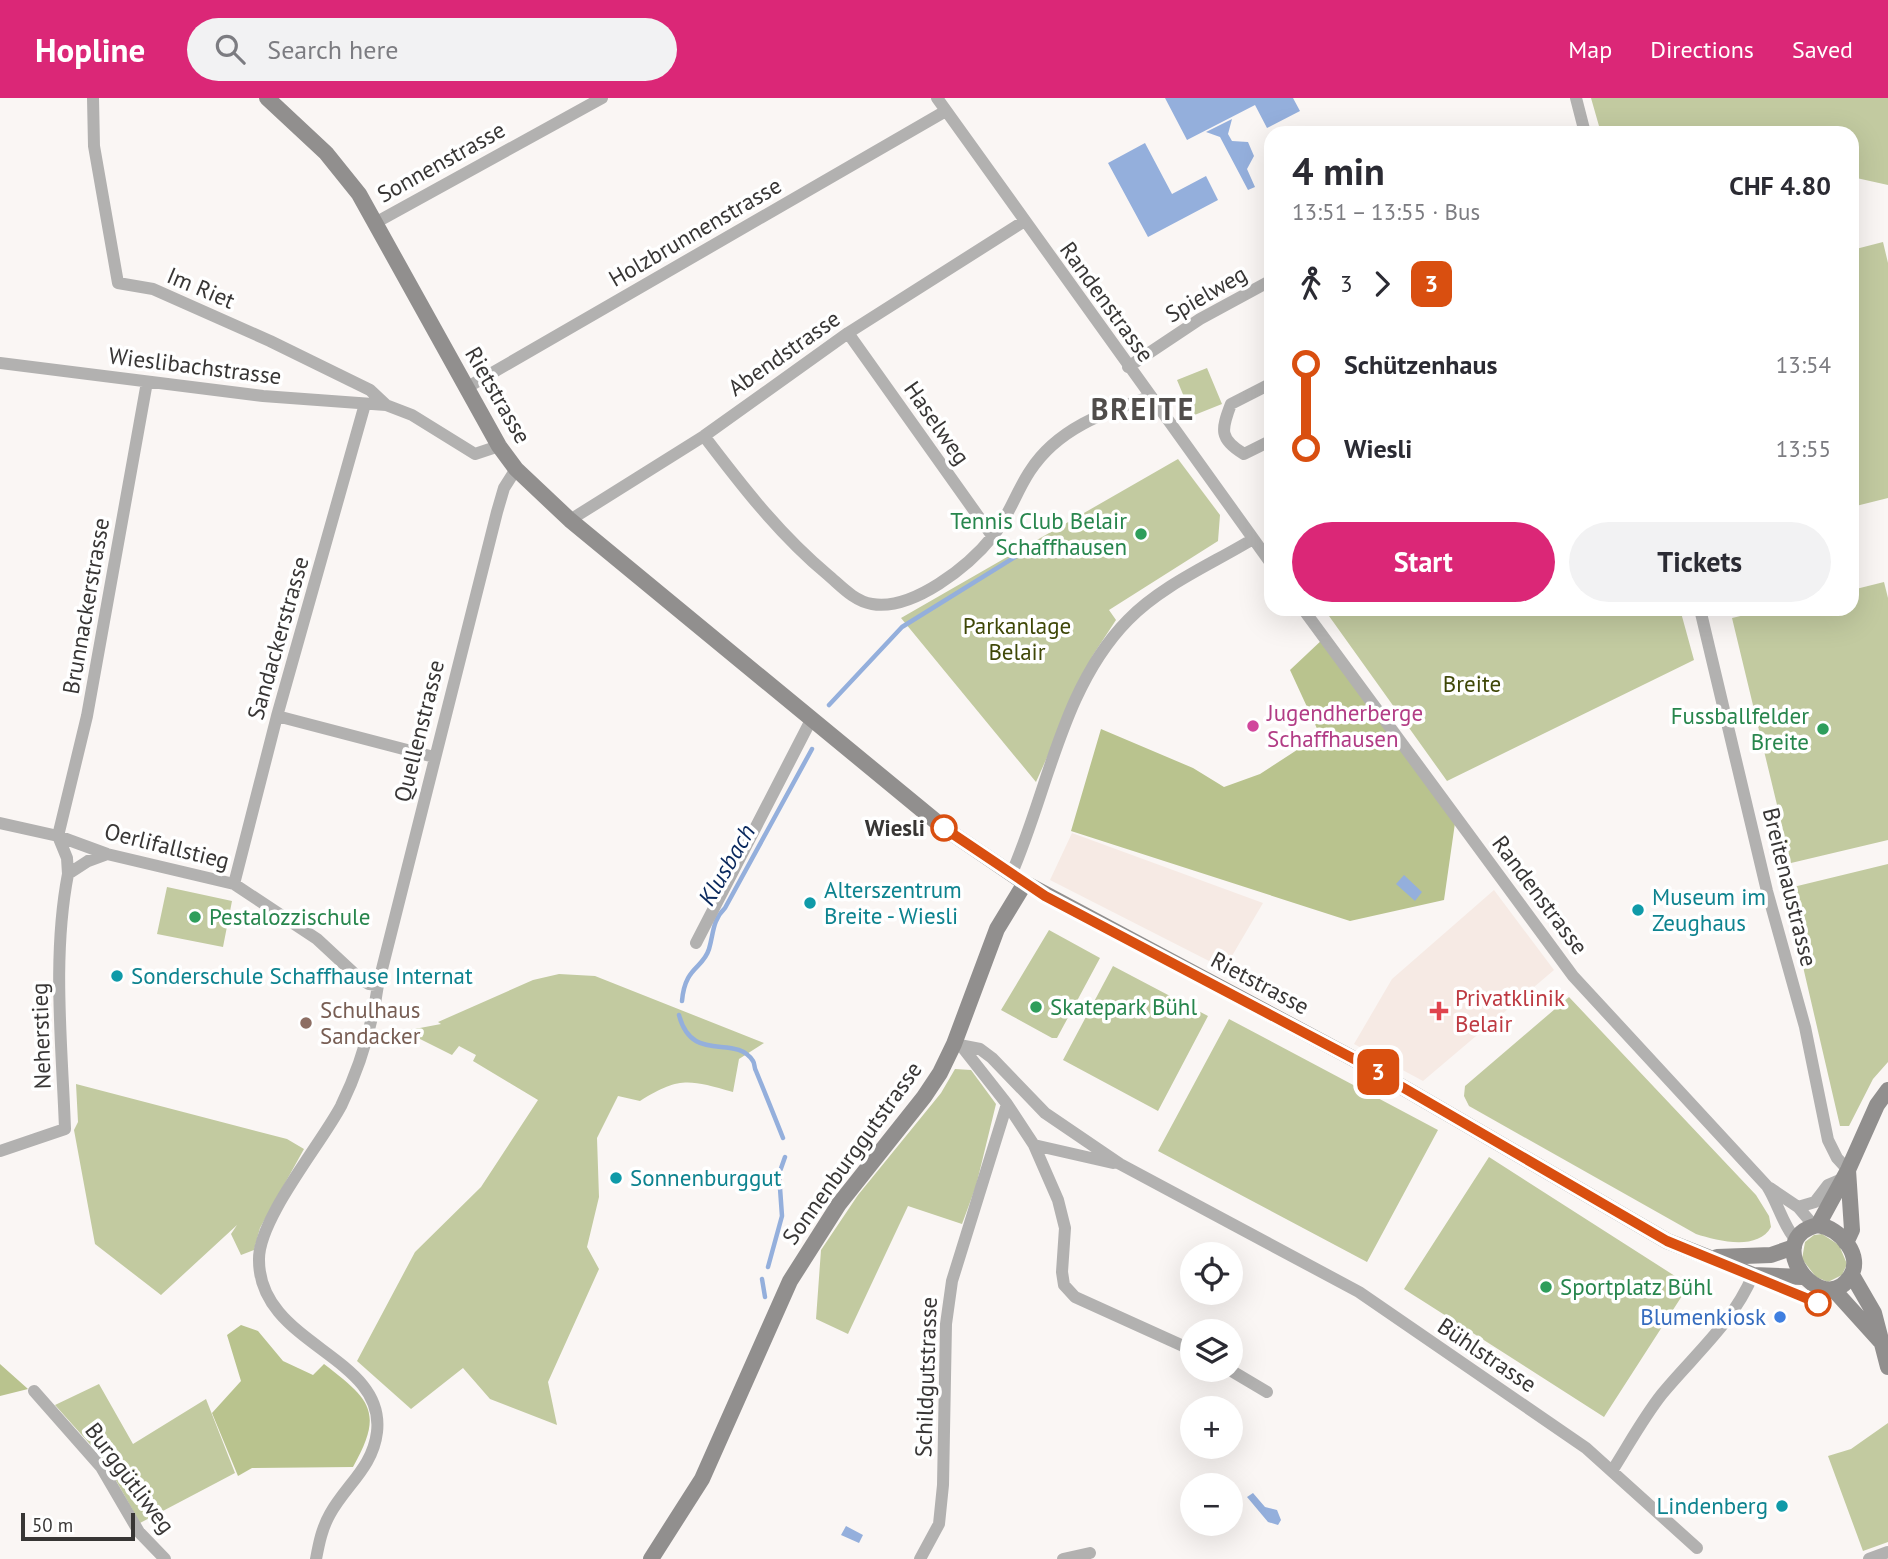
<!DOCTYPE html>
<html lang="en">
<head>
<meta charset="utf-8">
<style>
  body { margin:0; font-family:"PT Sans",sans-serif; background:#f2f2f3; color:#2b2b33; height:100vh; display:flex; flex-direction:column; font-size:26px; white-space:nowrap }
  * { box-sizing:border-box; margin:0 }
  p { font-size:23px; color:#7c7c81 }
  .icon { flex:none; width:38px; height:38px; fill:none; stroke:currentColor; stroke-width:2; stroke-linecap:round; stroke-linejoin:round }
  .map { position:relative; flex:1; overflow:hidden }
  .details { position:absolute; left:1264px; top:28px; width:595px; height:490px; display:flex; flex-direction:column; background:#fff; border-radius:21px; box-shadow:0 7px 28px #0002 }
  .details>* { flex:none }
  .badge { padding:0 14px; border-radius:10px; font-size:24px; line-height:46px }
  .tools { position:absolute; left:1180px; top:1144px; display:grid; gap:14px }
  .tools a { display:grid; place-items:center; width:63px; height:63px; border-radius:50%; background:#fff; box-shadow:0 7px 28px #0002; font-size:35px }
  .scale { position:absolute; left:21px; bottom:18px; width:114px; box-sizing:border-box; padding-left:7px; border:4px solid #383635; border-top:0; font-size:19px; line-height:24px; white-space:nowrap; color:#383635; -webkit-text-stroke:5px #fff; paint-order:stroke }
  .map>.badge { position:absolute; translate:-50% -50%; box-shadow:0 0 0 4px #fff }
  .legs { display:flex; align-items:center; gap:10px; height:77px; padding:0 28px; font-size:23px }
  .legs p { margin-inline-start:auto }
  .head { display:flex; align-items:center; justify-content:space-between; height:119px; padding:0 28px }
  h1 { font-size:38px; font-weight:700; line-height:52px }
  .button { display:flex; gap:14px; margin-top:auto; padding:14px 28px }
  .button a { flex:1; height:80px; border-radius:42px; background:#db2777; color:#fff; font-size:28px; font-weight:700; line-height:80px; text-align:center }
  .button a+a { background:#f2f2f3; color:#2b2b33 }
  ul { padding:0 28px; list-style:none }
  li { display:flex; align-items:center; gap:24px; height:84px; font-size:26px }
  li i { display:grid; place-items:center; width:10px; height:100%; margin:0 9px; background:currentColor }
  li i::after { content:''; width:18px; height:18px; margin:-9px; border:5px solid; border-radius:50%; background:#fff }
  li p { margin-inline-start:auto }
  li:first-child i { background:linear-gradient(#0000 50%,currentColor 0) }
  li:last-child i { background:linear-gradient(currentColor 50%,#0000 0) }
  header { display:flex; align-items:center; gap:42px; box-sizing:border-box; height:98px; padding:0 35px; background:#db2777; color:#fff }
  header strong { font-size:33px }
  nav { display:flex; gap:38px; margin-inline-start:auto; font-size:24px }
  .search { width:490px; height:63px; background:#f2f2f3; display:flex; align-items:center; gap:18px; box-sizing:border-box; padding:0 24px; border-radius:38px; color:#7c7c81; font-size:26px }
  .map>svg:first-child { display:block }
</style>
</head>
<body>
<header>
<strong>Hopline</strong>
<div class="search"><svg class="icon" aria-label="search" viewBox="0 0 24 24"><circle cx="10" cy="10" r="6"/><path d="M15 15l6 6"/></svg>Search here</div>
<nav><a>Map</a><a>Directions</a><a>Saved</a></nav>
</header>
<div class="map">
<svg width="1888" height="1461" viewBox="0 0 1888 1461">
  <rect width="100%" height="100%" fill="#faf6f4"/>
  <!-- built -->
  <path fill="#f6eae4" d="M1072,735l191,70 -41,70 -11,-11 -161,-82z
    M1494,792l60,80 -131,111 -69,-37 38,-65z"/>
  <!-- green -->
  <path fill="#c2caa0" d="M1591,0h297v87l-36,-8v-44h-251z
    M1883,144l5,21v235l-36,9v-257z
    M1207,270l15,36 -30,12 -15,-36z
    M1178,361l42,56 -2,26 -109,69 7,10 -23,35 -57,127 -135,-164z
    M1884,484l4,16v242l-97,23 -59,-245 38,-9h82v-19z
    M1324,511h356l14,51 -247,121z
    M1888,766v198l-15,17 -24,47h-9l-55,-237z
    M167,789l65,14 -9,46 -66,-13z
    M1049,832l51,28 -43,80h-5l-51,-28z
    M1113,868l95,50 -50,95 -95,-51z
    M559,876l36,2 169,67 -25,16 -6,33c-44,-12 -53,-16 -93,9l-22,-5 -21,42 2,59 -12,50 12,22 -51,113 9,43 -67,-26 -27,-31 -52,41 -54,-48 58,-109 66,-65 57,-87 -65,-39 3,-6 -17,-9 -7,9 -48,-24 37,-7 -3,-2 95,-42z
    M1569,899l187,198 13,21 2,11c-13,24 -53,14 -75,7l-227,-128 -5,-10 1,-10z
    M1229,921l209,111 -71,132 -209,-111z
    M955,971l16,1 25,34 -20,82 -14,38 -54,-18 -60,128 -32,-15 5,-69 37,-55 83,-102z
    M76,986l211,55 17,10 -44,79 -6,22 -13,5 -10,-21 6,-9 -76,70 -66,-51 -21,-114 4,-8z
    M1489,1059l200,128 -85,132 -200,-128z
    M1822,1136l17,11 8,19 -5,11 -14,7 -12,-5 -14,-18 3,-17 9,-7z
    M99,1286l34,60 73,-45 29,74 -95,50 -35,-62 -50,-56z
    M1888,1325v119l-25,9 -35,-95 23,-7z"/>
  <!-- forest -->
  <path fill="#b9c38e" d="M1324,540l132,178 -12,84 -94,21 -279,-90 30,-102 92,39 31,19 36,-13 60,-39 -30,-65z
    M241,1227l17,6 25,30 30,14 11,-11c45,35 61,47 29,103l-101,1 -14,8 -26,-63 29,-32 -14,-46z
    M0,1266l28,25 -28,7z"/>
  <!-- water -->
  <path fill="#94afdc" d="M1165,0h128l7,13 -33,17 -12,-23 -68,35z
    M1232,21l-4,15 4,7 16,1 6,14 -7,13 8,18 -7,3 -28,-53 -14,-5z
    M1145,45l27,51 34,-18 12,24 -70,37 -40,-74z
    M1404,777l18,17 -7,9 -19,-17z
    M1253,1395l12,14 12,3 4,10 -3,5 -10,-3 -21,-25z
    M846,1428l17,9 -4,8 -18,-8z"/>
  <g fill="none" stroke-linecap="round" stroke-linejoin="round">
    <!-- stream -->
    <path stroke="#94afdc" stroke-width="4.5" d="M829,607l73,-78 134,-83
      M682,903c3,-35 21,-32 27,-52 5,-17 3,-28 16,-41l87,-159
      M679,917c13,50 56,18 74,46 2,3 1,7 3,10 9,22 18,44 27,67
      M768,1169l14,-51 -3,-42 6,-17
      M762,1181l3,18"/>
    <!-- street -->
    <path stroke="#b2b1b0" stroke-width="12" d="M93,0l1,48 24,137 35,6 117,52 100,49 16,15
      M937,0l333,464
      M1576,0l9,35
      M375,125l227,-125
      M848,235l145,204
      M0,265l263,33 123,9 26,10 63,39 24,-8
      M1128,269l72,-48 70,-38
      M1270,286l-39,20c-10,26 -12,35 13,50l26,-13
      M466,290l478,-276
      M704,338c38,50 75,98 124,139 13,11 26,26 44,29 41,7 97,-38 121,-68 16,-20 23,-44 37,-65 27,-42 74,-59 120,-74
      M570,422l134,-84 144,-103 175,-111
      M1303,511l270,367 194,210c11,17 16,40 29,54
      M1700,511l67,282 38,136 23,113 9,18 11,12
      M277,618l157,41
      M0,725l58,13 49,18 127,30 83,55 42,39 10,6 9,1
      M68,776l-1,-16 -9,-22 29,-120 60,-334
      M1011,777c37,-84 51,-188 117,-255 34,-35 84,-56 125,-81
      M234,786l43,-168 88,-312
      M696,845l115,-223
      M954,946l26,5 12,9 53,55 75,51 239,128 227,156 111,100
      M1007,1006l27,41 24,55 7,28 -3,44 2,13 11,12 117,53
      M1034,1047l79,18
      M0,1053l65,-22c-3,-84 -13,-172 3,-255l20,-13 19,-7
      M1770,1090l28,19 16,19
      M1798,1109l17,-5 13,-17 14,-6
      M1230,1272l37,22
      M34,1293l67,76 38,65 26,27
      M1612,1373c16,-25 31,-53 50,-77 33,-40 70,-70 91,-119
      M316,1461c3,-16 6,-31 14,-45 16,-29 43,-47 47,-82 9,-77 -119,-87 -118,-173 0,-41 62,-115 82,-153 19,-39 31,-79 37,-121l119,-473 7,-24 12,-19
      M920,1461l19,-35 4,-39 3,-161 6,-43 55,-177 -44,-56
      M1063,1461l27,-6
      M1869,1461l19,-7"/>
    <!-- secondary -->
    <path stroke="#918f8e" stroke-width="16" d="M267,0l59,55 33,41 140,252 17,23 54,51 374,308 81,55 329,176 313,182 86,34 49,2
      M1818,1127c22,3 46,31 32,52 -28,43 -91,-38 -32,-52z
      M1818,1127l30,-55 29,-65 11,-15
      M1846,1145l6,-13 -4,-60
      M1717,1159l54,-2 23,-8
      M1852,1177l22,38 14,54
      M1833,1191l47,52
      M651,1461l51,-80 88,-198 49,-77 85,-107 16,-24 14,-29 43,-115 28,-46"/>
  </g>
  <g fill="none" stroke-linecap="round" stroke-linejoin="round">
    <!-- line-1 casing -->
    <g stroke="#fff" stroke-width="16">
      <path id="line-1" d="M944,730l101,68 309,163 313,182 151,62"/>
    </g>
    <!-- line-1 -->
    <use href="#line-1" stroke="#d94f10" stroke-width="10"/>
  </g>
  <!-- markers -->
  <g fill="#2e9e5b" stroke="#fff" stroke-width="2.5">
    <circle cx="1141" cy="436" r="7"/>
    <circle cx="1823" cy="631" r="7"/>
    <circle cx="195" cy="819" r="7"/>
    <circle cx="1036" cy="909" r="7"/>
    <circle cx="1546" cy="1189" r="7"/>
  </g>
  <circle fill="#d1479c" stroke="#fff" stroke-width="2.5" cx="1253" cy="628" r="7"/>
  <g fill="#fff" stroke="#d94f10" stroke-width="3.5">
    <circle cx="944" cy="730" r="12"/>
    <circle cx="1818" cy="1205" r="12"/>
  </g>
  <g fill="#0f9aa8" stroke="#fff" stroke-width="2.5">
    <circle cx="810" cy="805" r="7"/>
    <circle cx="1638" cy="812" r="7"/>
    <circle cx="117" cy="878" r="7"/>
    <circle cx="616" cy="1080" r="7"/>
    <circle cx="1782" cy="1408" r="7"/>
  </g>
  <path fill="#e0444e" stroke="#fff" stroke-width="2.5" d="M1435.5 902.5h7v7h7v7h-7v7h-7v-7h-7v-7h7z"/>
  <circle fill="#8d6e63" stroke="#fff" stroke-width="2.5" cx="306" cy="925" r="7"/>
  <circle fill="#3f7fe0" stroke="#fff" stroke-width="2.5" cx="1780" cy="1219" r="7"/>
  <g text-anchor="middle" stroke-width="7" stroke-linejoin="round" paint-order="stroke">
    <!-- street labels -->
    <g font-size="23" fill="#383635" stroke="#fff">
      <text transform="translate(441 64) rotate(-29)" y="8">Sonnenstrasse</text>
      <text transform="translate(695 134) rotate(-30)" y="8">Holzbrunnenstrasse</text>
      <text transform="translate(201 190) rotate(23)" y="8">Im Riet</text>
      <text transform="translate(1206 196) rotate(-30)" y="8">Spielweg</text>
      <text transform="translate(1107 204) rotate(54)" y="8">Randenstrasse</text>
      <text transform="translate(784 255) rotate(-35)" y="8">Abendstrasse</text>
      <text transform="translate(195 268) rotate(7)" y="8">Wieslibachstrasse</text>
      <text transform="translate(498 297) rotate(60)" y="8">Rietstrasse</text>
      <text transform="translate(937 325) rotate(55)" y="8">Haselweg</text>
      <text transform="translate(86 508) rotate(-80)" y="8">Brunnackerstrasse</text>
      <text transform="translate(278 540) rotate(-74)" y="8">Sandackerstrasse</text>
      <text transform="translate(419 633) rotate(-76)" y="8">Quellenstrasse</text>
      <text transform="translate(167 748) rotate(14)" y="8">Oerlifallstieg</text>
      <text transform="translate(1790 789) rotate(76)" y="8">Breitenaustrasse</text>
      <text transform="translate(1540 797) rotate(53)" y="8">Randenstrasse</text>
      <text transform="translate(1260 885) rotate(28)" y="8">Rietstrasse</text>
      <text transform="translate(41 938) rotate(-92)" y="8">Neherstieg</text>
      <text transform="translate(852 1055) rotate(-54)" y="8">Sonnenburggutstrasse</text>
      <text transform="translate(1487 1257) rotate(34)" y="8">Bühlstrasse</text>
      <text transform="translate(926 1279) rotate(-88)" y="8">Schildgutstrasse</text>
      <text transform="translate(130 1380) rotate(53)" y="8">Burggütliweg</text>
    </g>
    <!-- leisure labels -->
    <g font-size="23" fill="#27864d" stroke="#fff" text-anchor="start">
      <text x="1127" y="431" text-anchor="end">Tennis Club Belair<tspan x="1127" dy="26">Schaffhausen</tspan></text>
      <text x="1809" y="626" text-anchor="end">Fussballfelder<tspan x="1809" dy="26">Breite</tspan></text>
      <text x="209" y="827">Pestalozzischule</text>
      <text x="1050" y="917">Skatepark Bühl</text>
      <text x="1560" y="1197">Sportplatz Bühl</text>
    </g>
    <!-- park labels -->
    <g font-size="23" fill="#3f4707" stroke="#fff">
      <text x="1017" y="536">Parkanlage<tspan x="1017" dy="26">Belair</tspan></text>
      <text x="1472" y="594">Breite</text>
    </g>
    <!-- hotel labels -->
    <g font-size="23" fill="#b23c85" stroke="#fff" text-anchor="start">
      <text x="1267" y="623">Jugendherberge<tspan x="1267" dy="26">Schaffhausen</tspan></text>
    </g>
    <!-- stop labels -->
    <g font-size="23" font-weight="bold" fill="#383635" stroke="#fff" text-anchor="end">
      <text x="925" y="738">Wiesli</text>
    </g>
    <!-- culture labels -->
    <g font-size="23" fill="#0d838f" stroke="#fff" text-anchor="start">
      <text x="824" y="800">Alterszentrum<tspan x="824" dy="26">Breite - Wiesli</tspan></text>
      <text x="1652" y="807">Museum im<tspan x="1652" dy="26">Zeughaus</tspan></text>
      <text x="131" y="886">Sonderschule Schaffhause Internat</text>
      <text x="630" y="1088">Sonnenburggut</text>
      <text x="1768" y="1416" text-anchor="end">Lindenberg</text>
    </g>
    <!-- health labels -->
    <g font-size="23" fill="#be3a42" stroke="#fff" text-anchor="start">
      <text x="1455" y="908">Privatklinik<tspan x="1455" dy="26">Belair</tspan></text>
    </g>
    <!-- education labels -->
    <g font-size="23" fill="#785e54" stroke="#fff" text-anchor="start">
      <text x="320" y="920">Schulhaus<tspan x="320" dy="26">Sandacker</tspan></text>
    </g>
    <!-- shop labels -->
    <g font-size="23" fill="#366cbe" stroke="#fff" text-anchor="end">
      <text x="1766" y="1227">Blumenkiosk</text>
    </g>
    <!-- water labels -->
    <g font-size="24" font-style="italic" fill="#09285d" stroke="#fff">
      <text transform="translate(727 767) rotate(-60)" y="8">Klusbach</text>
    </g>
    <!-- district labels -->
    <g font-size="30" font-weight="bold" letter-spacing="2" fill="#504d4b" stroke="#fff">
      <text x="1143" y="322">BREITE</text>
    </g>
  </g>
</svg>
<div class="tools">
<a><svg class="icon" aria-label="locate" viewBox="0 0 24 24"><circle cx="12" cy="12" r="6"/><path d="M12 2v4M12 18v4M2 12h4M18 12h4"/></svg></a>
<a><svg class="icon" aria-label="layers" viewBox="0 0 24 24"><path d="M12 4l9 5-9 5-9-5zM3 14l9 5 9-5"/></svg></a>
<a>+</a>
<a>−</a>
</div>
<div class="scale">50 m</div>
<b class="badge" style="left:1378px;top:974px;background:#d94f10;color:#fff">3</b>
<section class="details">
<div class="head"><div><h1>4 min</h1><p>13:51 – 13:55 · Bus</p></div><b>CHF 4.80</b></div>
<div class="legs"><svg class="icon" aria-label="walk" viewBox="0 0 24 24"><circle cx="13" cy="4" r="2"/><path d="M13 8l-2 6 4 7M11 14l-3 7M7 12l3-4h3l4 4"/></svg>3<svg class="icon" aria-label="forward" viewBox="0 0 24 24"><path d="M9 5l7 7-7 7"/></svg><b class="badge" style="background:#d94f10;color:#fff">3</b></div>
<ul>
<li><i style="color:#d94f10"></i><b>Schützenhaus</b><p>13:54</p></li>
<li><i style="color:#d94f10"></i><b>Wiesli</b><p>13:55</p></li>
</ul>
<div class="button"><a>Start</a><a>Tickets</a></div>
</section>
</div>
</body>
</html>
